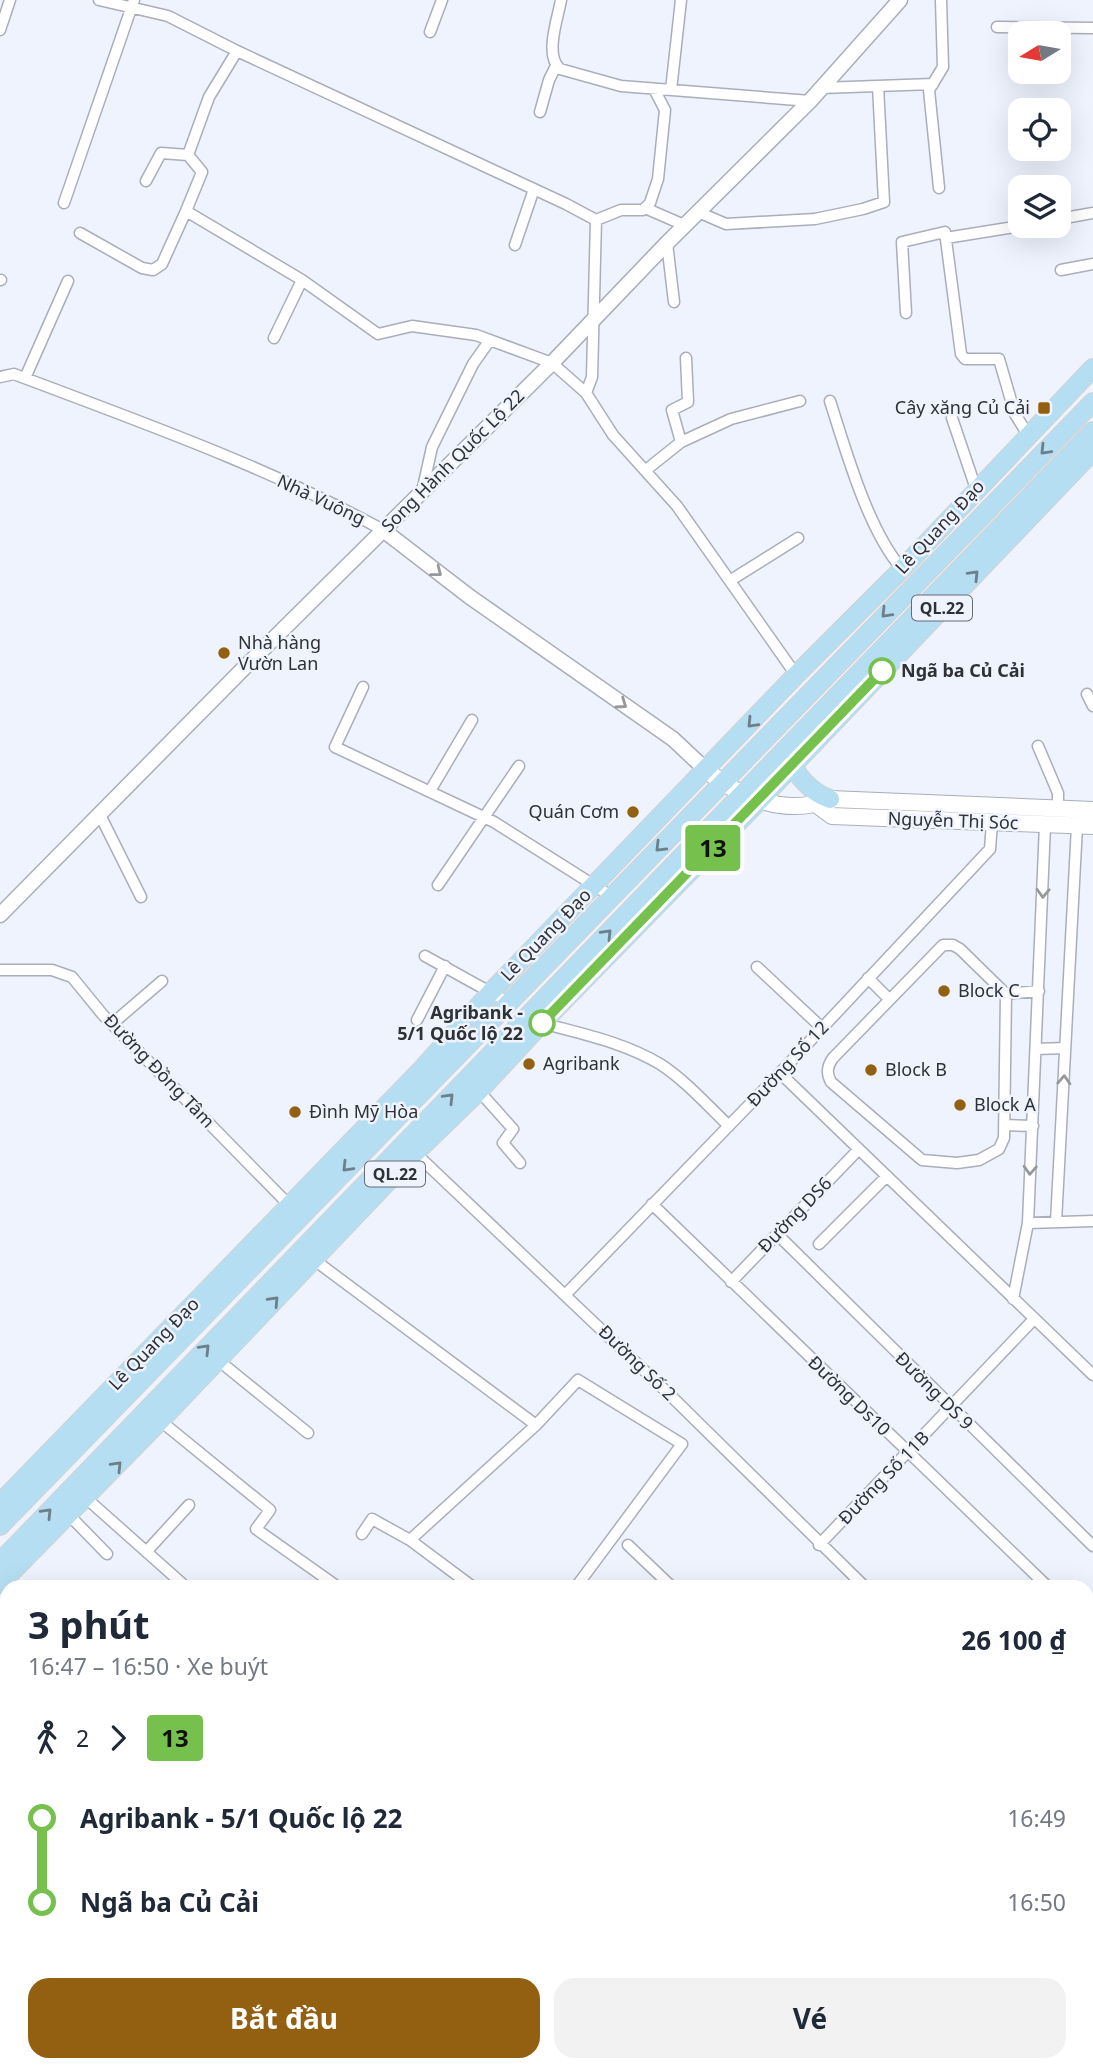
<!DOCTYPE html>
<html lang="vi">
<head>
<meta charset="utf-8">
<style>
  body { margin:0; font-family:"Noto Sans",sans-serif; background:#f2f2f3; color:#1f2937; height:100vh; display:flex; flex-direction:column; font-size:26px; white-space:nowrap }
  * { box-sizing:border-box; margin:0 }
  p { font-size:23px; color:#747a83 }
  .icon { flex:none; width:38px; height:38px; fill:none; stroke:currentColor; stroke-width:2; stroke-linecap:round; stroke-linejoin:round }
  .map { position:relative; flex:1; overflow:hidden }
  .side { position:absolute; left:0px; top:1580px; width:1094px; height:492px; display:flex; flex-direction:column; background:#fff; border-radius:21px 21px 0 0; box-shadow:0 7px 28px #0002 }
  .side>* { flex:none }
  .badge { padding:0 14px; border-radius:5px; font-size:24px; line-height:46px }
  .needle { width:46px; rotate:259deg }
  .controls { position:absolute; left:1008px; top:21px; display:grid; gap:14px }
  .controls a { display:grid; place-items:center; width:63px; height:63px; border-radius:14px; background:#fff; box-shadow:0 7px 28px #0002; font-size:35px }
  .map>.badge { position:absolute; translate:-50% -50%; box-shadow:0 0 0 4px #fff }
  .legs { display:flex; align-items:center; gap:10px; height:77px; padding:0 28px; font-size:23px }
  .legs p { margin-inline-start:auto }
  .headline { display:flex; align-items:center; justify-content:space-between; height:119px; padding:0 28px }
  h1 { font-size:38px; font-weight:700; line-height:52px }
  .primary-button { display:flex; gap:14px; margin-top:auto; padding:14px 28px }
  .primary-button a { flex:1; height:80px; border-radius:21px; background:#936012; color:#fff; font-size:28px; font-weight:700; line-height:80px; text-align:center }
  .primary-button a+a { background:#f2f2f3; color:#1f2937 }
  ul { padding:0 28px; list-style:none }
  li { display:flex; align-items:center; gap:24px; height:84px; font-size:26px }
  li i { display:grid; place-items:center; width:10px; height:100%; margin:0 9px; background:currentColor }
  li i::after { content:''; width:18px; height:18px; margin:-9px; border:5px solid; border-radius:50%; background:#fff }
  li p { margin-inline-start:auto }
  li:first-child i { background:linear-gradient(#0000 50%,currentColor 0) }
  li:last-child i { background:linear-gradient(currentColor 50%,#0000 0) }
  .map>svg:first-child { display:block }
</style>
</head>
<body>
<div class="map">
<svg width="1093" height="2071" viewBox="0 0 1093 2071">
  <rect width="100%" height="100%" fill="#eef3fd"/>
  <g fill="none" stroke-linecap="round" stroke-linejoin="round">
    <!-- minor casing -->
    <g stroke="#a9aeba" stroke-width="13">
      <path id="minor" d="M99,0l69,16 69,35 329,153 30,16
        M561,0c-3,18 -17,55 -1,69l61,17 189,15
        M997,27l96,1
        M0,30l10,-30
        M430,32l12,-32
        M237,51l-28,46 -21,58 14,17 -16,39 116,69 76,54 34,-8 64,9 76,28 34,30
        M821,88l112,-4
        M671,90l10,-90
        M540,112l9,-32 7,-14
        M146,181l15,-28 27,2
        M939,188l-10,-98 14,-23 -2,-67
        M64,203l70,-203
        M645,208l39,17
        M698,212l28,12 89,-5 48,-10 21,-7 -6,-116
        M1059,219l34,-6
        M596,220l-4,157 -6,16 27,42 64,71 119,169
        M596,220l25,-10h22l7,-7 8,-24 7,-69 -11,-21
        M80,233l62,35 11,2 9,-6 24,-53
        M946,238l74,-12
        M667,243l7,59
        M515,245l19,-56
        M1061,270l32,-6
        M0,280h1
        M906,313l-4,-71 43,-10 16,122 4,5h34l16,55 13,21
        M274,338l28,-58
        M0,377l14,-3c124,47 252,92 369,156
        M25,378l43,-97
        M830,401c16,50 38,129 72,168
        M952,418l24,71
        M681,442l50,-23 69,-18
        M646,470l35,-28 -9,-32 16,-8 -2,-44
        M422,492l10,-45 41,-83 17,-24
        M731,580l67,-42
        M363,687l-28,60 159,75 117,74
        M1087,694l6,12
        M1038,746l20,47v16
        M430,791l42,-71
        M100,815l41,82
        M438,885l81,-119
        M943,945h10l7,4 46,45 -2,144 -5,11 -20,11 -22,3 -35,-3 -91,-78c-5,-9 -4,-16 2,-24z
        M425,956l83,46
        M757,967l65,61
        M0,970h52l20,7 31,38 189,193
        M868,978l21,21
        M1006,994l33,-3
        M417,1020l28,-54
        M542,1023c40,11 81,19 118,41 25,16 47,41 69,62
        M112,1024l50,-43
        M1036,1049l29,-1
        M780,1073l313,302
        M479,1091l34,38 -10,14 17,20
        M1005,1125l28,1
        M412,1150l258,245 195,192
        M652,1204l396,383
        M1056,1222l21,-396
        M1028,1223l65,-2
        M777,1234l316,312
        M819,1244l68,-68
        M313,1259l223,166
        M731,1282l128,-133
        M565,1295l215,-222 210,-224 2,-26
        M1013,1299l15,-76 17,-398
        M218,1360l90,73
        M157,1418l113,92 -14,19 82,58
        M86,1498l100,89
        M69,1515l38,39
        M362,1534l10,-15 38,21 63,47
        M410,1540l126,-115 42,-45 104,64 -106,143
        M628,1545l44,42
        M819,1545l215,-226
        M147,1551l42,-46
        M1087,1624l6,6
        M1087,1806l6,6
        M1087,1973l6,-12
        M0,2026l6,-7
        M61,2065l7,6
        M297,2065l7,6
        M644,2065l8,6
        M168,2071l6,-6
        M366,2071l4,-6
        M715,2071l6,-6
        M903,2071l13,-6"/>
    </g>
    <!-- tertiary casing -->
    <g stroke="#a9aeba" stroke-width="17">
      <path id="tertiary" d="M383,530l87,67 203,142 33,31
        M0,915l241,-244 311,-308 115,-120 143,-142 90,-101"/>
    </g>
    <!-- secondary casing -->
    <g stroke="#a9aeba" stroke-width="18">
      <path id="secondary" d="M706,770c34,28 81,47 124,29l263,11
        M817,805l15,11 261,10"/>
    </g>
    <!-- trunk casing -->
    <g stroke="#d1d2d3" stroke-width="20">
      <path id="trunk" d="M790,756c4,19 22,37 40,43
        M0,1503l421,-433 70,-78 305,-317 106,-106 191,-201
        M0,1526l1093,-1124
        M0,1562l1093,-1131
        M0,1584l160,-163 255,-268 64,-62 63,-68 216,-221 335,-351"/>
    </g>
    <!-- minor -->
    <use href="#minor" stroke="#fff" stroke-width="10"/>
    <!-- tertiary -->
    <use href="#tertiary" stroke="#fff" stroke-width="14"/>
    <!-- secondary -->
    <use href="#secondary" stroke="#fff" stroke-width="16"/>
    <!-- trunk -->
    <use href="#trunk" stroke="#b6def2" stroke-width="18"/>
  </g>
  <!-- one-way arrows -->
  <defs><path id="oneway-chevron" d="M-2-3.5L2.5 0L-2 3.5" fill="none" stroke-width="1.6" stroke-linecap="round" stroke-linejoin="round" transform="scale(1.75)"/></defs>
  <g stroke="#6c7f8b">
    <use href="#oneway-chevron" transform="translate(1045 450) rotate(134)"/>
    <use href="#oneway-chevron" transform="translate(974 575) rotate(-46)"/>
    <use href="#oneway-chevron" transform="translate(886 613) rotate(134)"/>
    <use href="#oneway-chevron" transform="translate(752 723) rotate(134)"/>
    <use href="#oneway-chevron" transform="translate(660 847) rotate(135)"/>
    <use href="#oneway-chevron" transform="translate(607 934) rotate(-46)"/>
    <use href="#oneway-chevron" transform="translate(449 1098) rotate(-46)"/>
    <use href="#oneway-chevron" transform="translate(347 1167) rotate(134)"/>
    <use href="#oneway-chevron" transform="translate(274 1301) rotate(-47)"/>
    <use href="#oneway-chevron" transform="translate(205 1349) rotate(-46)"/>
    <use href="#oneway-chevron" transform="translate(117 1466) rotate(-46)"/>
    <use href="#oneway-chevron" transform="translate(47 1513) rotate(-46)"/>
  </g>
  <g stroke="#97989a">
    <use href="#oneway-chevron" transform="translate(437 572) rotate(38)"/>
    <use href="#oneway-chevron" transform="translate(622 704) rotate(35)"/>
    <use href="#oneway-chevron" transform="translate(1043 893) rotate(92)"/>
    <use href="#oneway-chevron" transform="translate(1064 1080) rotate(-87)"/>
    <use href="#oneway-chevron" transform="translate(1030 1170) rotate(93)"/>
  </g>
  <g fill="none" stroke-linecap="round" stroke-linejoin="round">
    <!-- line-1 casing -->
    <g stroke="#fff" stroke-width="16">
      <path id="line-1" d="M542,1023l340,-352"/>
    </g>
    <!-- line-1 -->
    <use href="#line-1" stroke="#76c04d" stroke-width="10"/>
  </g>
  <!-- markers -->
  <g fill="#936012" stroke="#eef3fd" stroke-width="2.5">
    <rect x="1037" y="401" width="14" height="14" rx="3.5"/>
    <circle cx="224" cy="653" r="7"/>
    <circle cx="633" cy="812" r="7"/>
    <circle cx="944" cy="991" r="7"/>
    <circle cx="529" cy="1064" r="7"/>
    <circle cx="871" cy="1070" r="7"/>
    <circle cx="960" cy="1105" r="7"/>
    <circle cx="295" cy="1112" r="7"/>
  </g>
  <g fill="#fff" stroke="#76c04d" stroke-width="3.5">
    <circle cx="882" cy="671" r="12"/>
    <circle cx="542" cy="1023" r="12"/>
  </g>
  <g text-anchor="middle" stroke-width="5" stroke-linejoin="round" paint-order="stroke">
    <!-- shield labels -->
    <g fill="#eef3fd" stroke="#686b72" stroke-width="2">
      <rect x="912" y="595.5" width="60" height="25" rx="5"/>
      <rect x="365" y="1161.5" width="60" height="25" rx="5"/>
    </g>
    <g font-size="16" font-weight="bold" fill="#2f3136">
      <text x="942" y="614">QL.22</text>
      <text x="395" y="1180">QL.22</text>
    </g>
    <!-- poi labels -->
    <g font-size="18" fill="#2f3136" stroke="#eef3fd" text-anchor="start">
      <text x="1030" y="414" text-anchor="end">Cây xăng Củ Cải</text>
      <text x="238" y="649">Nhà hàng<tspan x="238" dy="21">Vườn Lan</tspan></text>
      <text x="619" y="818" text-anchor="end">Quán Cơm</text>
      <text x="958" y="997">Block C</text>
      <text x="543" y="1070">Agribank</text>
      <text x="885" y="1076">Block B</text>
      <text x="974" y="1111">Block A</text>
      <text x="309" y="1118">Đình Mỹ Hòa</text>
    </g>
    <!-- street labels -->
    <g font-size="18" fill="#2f3136" stroke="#eef3fd">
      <text transform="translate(453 461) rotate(-45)" y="6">Song Hành Quốc Lộ 22</text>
      <text transform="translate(321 500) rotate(25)" y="6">Nhà Vuông</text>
      <text transform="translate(940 527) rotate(-47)" y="6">Lê Quang Đạo</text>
      <text transform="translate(953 821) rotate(2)" y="6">Nguyễn Thị Sóc</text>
      <text transform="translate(546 935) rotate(-46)" y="6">Lê Quang Đạo</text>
      <text transform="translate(788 1064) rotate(-47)" y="6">Đường Số 12</text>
      <text transform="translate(159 1071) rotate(46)" y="6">Đường Đồng Tâm</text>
      <text transform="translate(795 1215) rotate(-46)" y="6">Đường DS6</text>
      <text transform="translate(154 1344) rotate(-46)" y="6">Lê Quang Đạo</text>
      <text transform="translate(637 1363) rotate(44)" y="6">Đường Số 2</text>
      <text transform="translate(934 1391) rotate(45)" y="6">Đường DS 9</text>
      <text transform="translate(849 1396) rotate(44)" y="6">Đường Ds10</text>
      <text transform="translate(884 1478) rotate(-46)" y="6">Đường Số 11B</text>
    </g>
    <!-- stop labels -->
    <g font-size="18" font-weight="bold" fill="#2f3136" stroke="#eef3fd" text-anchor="start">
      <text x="901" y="677">Ngã ba Củ Cải</text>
      <text x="523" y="1019" text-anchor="end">Agribank -<tspan x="523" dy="21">5/1 Quốc lộ 22</tspan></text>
    </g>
  </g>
</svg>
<div class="controls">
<a><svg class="needle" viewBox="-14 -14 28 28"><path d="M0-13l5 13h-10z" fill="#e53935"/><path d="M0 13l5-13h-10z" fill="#747a83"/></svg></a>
<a><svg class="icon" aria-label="locate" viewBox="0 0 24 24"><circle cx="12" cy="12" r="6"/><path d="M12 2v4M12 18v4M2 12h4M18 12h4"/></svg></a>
<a><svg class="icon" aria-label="layers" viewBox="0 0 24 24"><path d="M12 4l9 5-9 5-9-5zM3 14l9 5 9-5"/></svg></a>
</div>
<b class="badge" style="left:713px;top:848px;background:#76c04d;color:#111">13</b>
<section class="side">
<div class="headline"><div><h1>3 phút</h1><p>16:47 – 16:50 · Xe buýt</p></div><b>26 100 ₫</b></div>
<div class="legs"><svg class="icon" aria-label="walk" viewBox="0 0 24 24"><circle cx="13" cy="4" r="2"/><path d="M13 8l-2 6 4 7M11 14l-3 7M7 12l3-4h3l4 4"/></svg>2<svg class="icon" aria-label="forward" viewBox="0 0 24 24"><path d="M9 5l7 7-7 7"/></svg><b class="badge" style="background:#76c04d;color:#111">13</b></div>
<ul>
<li><i style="color:#76c04d"></i><b>Agribank - 5/1 Quốc lộ 22</b><p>16:49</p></li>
<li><i style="color:#76c04d"></i><b>Ngã ba Củ Cải</b><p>16:50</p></li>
</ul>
<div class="primary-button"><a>Bắt đầu</a><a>Vé</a></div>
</section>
</div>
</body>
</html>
